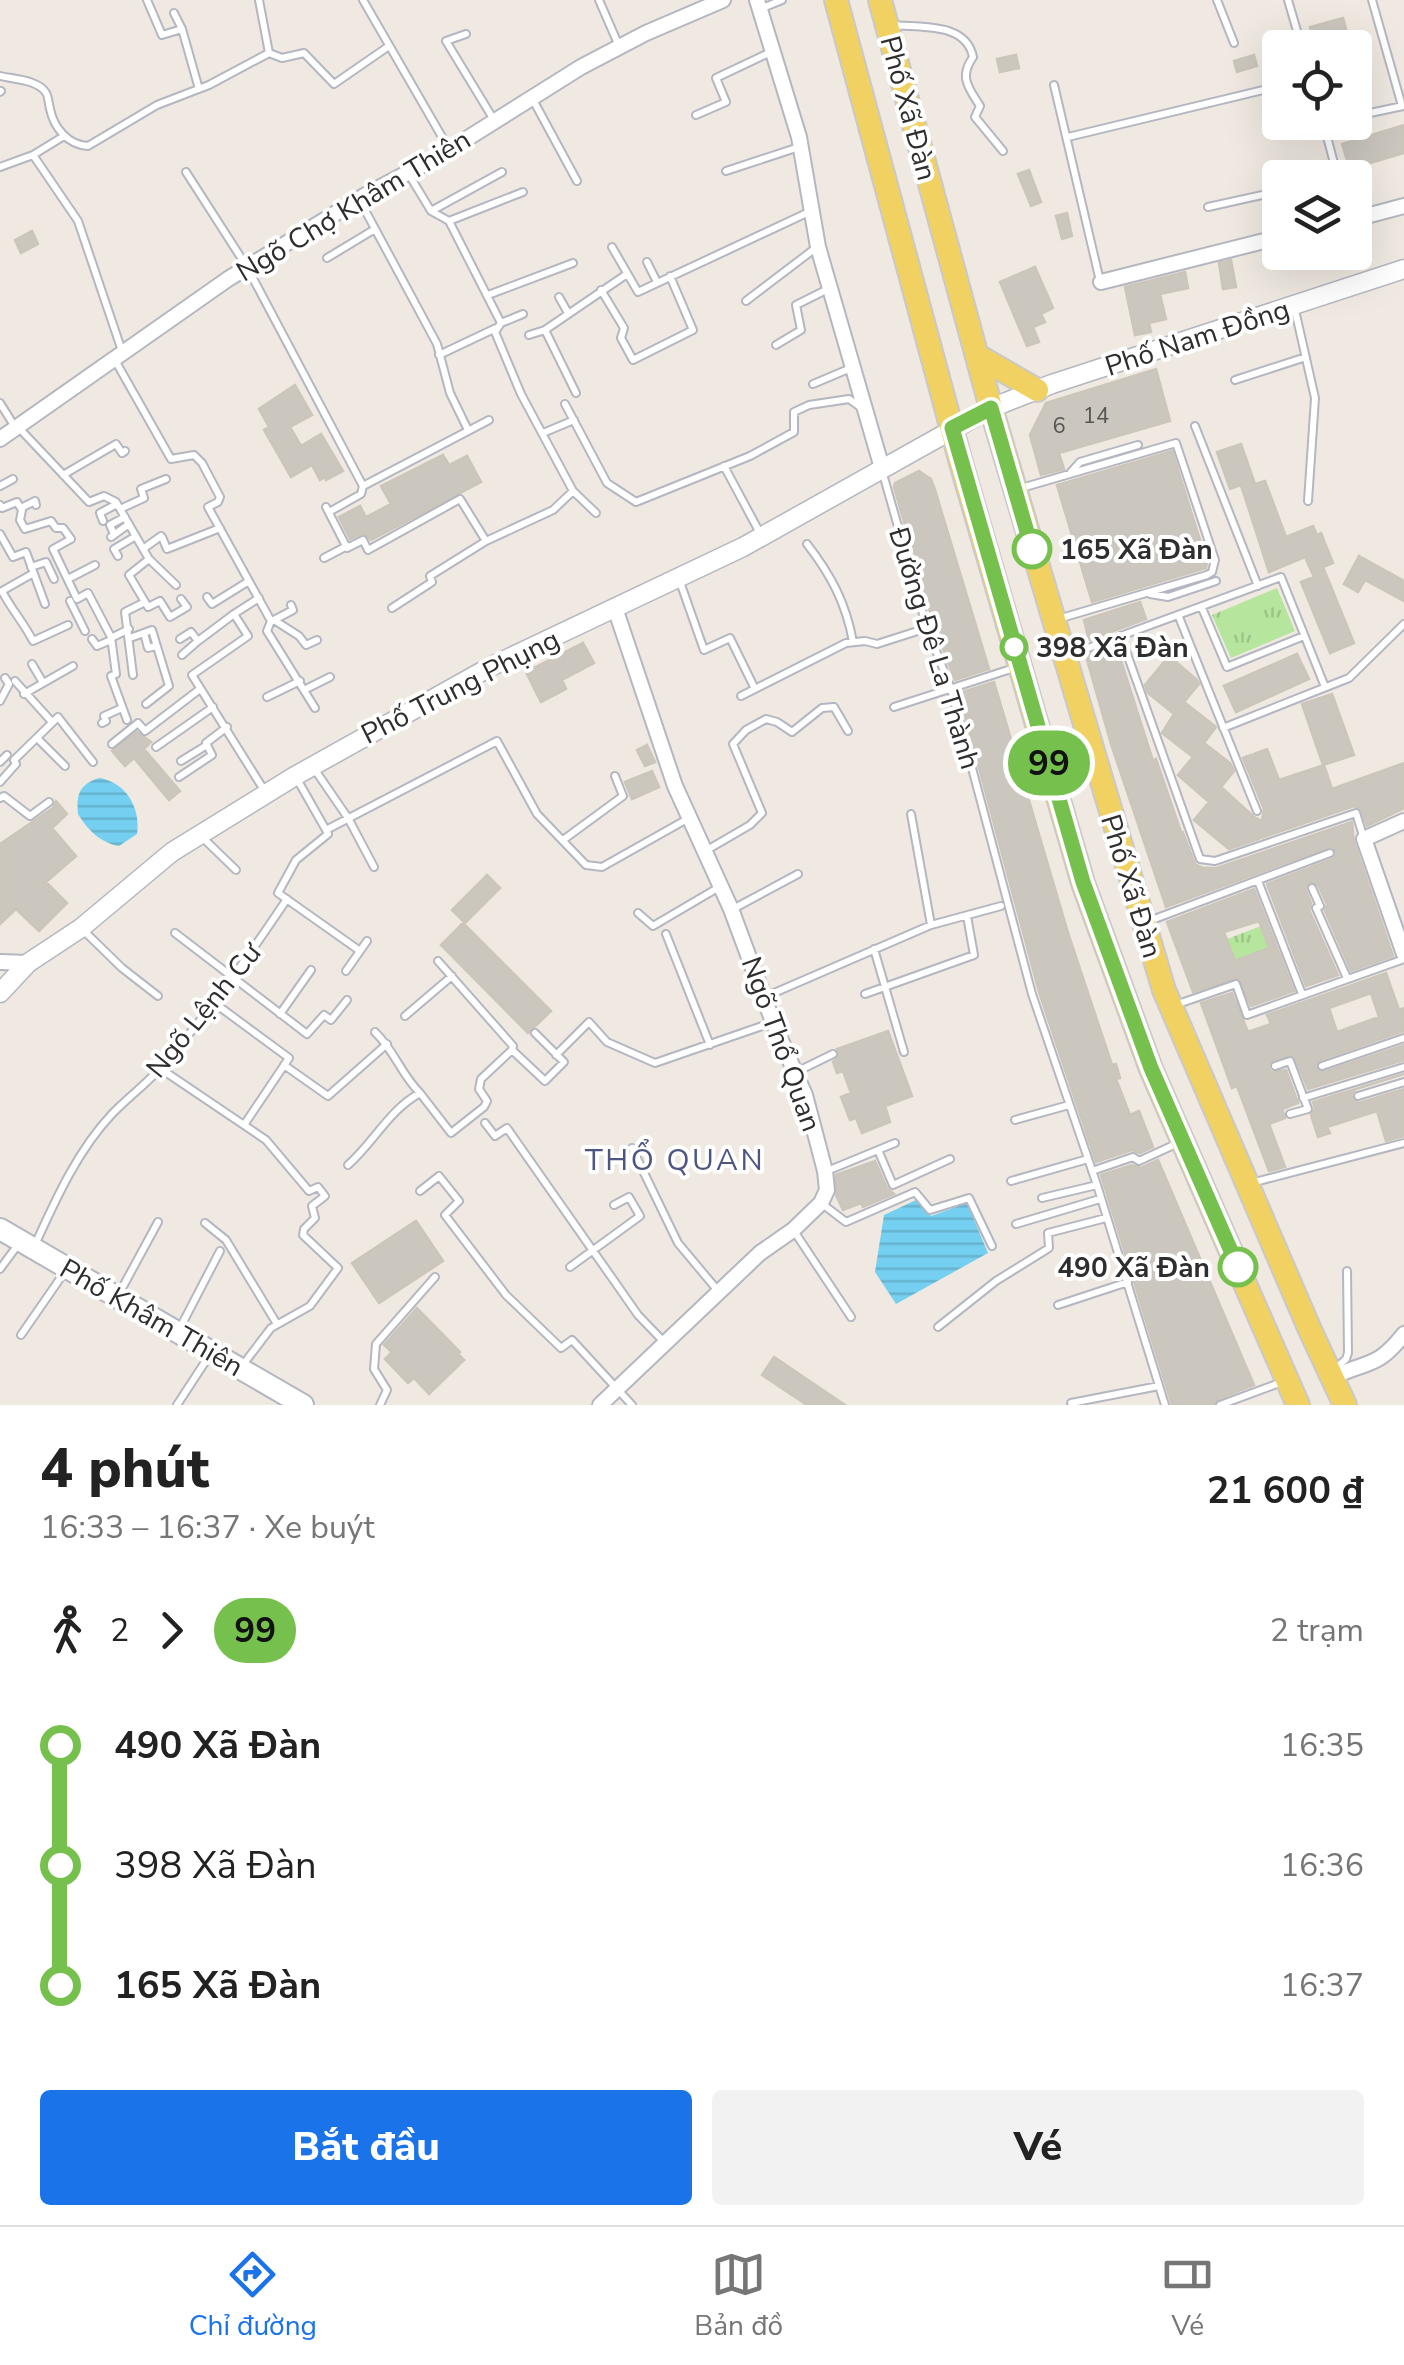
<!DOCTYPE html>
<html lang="vi">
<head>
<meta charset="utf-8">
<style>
  body { margin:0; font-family:"Nunito Sans",sans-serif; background:#f2f2f2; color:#222; height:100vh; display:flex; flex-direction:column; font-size:38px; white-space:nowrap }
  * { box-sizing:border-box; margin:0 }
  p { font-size:32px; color:#767676 }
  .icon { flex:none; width:55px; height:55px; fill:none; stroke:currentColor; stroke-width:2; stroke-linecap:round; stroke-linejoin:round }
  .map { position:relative; height:1405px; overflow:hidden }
  .drawer { display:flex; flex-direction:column; background:#fff; flex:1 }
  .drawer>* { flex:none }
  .badge { padding:0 20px; border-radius:32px; font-size:35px; line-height:65px }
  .tools { position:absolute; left:1262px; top:30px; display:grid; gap:20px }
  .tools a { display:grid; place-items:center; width:110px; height:110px; border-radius:10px; background:#fff; box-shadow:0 10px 40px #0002; font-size:50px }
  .map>.badge { position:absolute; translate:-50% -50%; box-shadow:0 0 0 5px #fff }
  .legs { display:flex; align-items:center; gap:15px; height:110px; padding:0 40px; font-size:32px }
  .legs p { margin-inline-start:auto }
  .overview { display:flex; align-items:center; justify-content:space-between; height:170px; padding:0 40px }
  h1 { font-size:55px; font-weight:800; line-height:75px }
  .cta { display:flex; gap:20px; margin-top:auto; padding:20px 40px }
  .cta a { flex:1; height:115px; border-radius:10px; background:#1a73e8; color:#fff; font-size:40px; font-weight:800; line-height:115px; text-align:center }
  .cta a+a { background:#f2f2f2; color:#222 }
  ul { padding:0 40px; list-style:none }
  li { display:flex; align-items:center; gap:35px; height:120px; font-size:38px }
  li i { display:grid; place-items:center; width:15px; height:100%; margin:0 12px; background:currentColor }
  li i::after { content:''; width:25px; height:25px; margin:-12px; border:8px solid; border-radius:50%; background:#fff }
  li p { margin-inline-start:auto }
  li:first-child i { background:linear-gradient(#0000 50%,currentColor 0) }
  li:last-child i { background:linear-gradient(currentColor 50%,#0000 0) }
  .tabs { display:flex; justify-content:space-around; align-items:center; height:140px; border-top:2px solid #e0e0e0; background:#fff; font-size:28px; color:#767676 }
  .tabs a { display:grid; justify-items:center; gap:5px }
  .tabs .selected { color:#1a73e8 }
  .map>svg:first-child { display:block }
</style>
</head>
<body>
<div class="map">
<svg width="1404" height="1405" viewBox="0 0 1404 1405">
  <defs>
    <pattern id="grass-tufts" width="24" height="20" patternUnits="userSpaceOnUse" patternTransform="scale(2.5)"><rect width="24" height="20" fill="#b6e59e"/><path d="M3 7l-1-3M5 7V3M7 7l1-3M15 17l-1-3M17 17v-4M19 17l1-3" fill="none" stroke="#9dc588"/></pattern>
    <pattern id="water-rules" width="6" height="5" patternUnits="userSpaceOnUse" patternTransform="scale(2.5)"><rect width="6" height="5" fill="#75cff0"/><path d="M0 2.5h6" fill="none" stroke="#66b2ce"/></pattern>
  </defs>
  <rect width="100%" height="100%" fill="#efe9e1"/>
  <!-- grass -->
  <path fill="url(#grass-tufts)" d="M1277,588l18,43 -64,27 -19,-43z
    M1261,926l8,22 -34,13 -8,-22z"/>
  <!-- water -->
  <path fill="url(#water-rules)" d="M99,778c27,4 42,30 38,56l-18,12c-20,-4 -31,-16 -41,-32 -2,-20 2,-30 21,-36z
    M916,1200l15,16 36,-13 21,50 -92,51 -21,-32 9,-57z"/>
  <!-- building -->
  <path fill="#cbc7bf" stroke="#cbc5ba" stroke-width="2.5" fill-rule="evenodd" d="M1343,18l8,30h-35l-6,-21z
    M1016,55l3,13 -19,4 -3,-13z
    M1254,55l3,11 -20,6 -3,-11z
    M1404,125v28l-54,16 -8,-25z
    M1029,170l12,32 -10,4 -13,-32z
    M1067,213l5,23 -10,3 -6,-23z
    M32,231l6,13 -17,9 -6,-13z
    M1231,260l5,27 -13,2 -4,-26z
    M1035,267l18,41 -12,6 4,8 -12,5 6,15 -12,4 -27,-64z
    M1185,272l3,16 -28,6 6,25 -17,4 2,9 -16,3 -10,-48z
    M1156,369l14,52 -111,32 5,16 -23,6 -11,-40 16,-32z
    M295,385l17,30 -22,12 11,19 20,-12 22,37 -17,9 -1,-3 -5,3 -8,-15 -21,12 -27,-47 5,-3 -10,-18z
    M1241,444l14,40 10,-3 21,56 27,-11 4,9 4,-2 12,30 -10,4 31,76 -24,10 -29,-71 13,-5 -9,-20 -36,15 -28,-87 -11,4 -13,-37z
    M1172,451l35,111 -1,6 -114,34 -35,-117z
    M443,455l6,10 18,-9 14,26 -110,58 -7,-7 -14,6 -11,-22 21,-11 6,11 25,-13 -10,-18z
    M919,471l12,8 4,11 54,179 -34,11 -21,-54 -40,-139 1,-4z
    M1359,556l45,25v20l-39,-21 -7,12 -14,-8z
    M1140,602l6,17 -57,21 -5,-20z
    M583,643l11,20 -32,17 4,9 -25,13 -15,-30z
    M1116,645l37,116 3,-2 26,76 1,-2 12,31 8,4h14l135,-46 2,20 39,114 -42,15 -26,-60 2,-7 -9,-19 -8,-4 -5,7 6,15 -2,7 29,65 -32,11 -39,-102 66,-25 4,-6 -5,-7 -166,61 -55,-163 -25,-88z
    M1297,654l12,25 -73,33 -12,-26z
    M1169,656l27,23 3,5 -15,18 32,25 -12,16 26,20 4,8 -13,16 33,30 8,4 2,-12 -21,-51 8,-3 6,5 -3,-6 13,-5 12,31 45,-15 8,24 72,-26v45l-37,18 -6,-17 -7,-3 -125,43 -35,-29 15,-18 -31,-27 15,-18 -31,-24 12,-19 -26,-21 -3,-8z
    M994,682l75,254 43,129 4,-1 4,14 -4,1 14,36 9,-4 14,36 -13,6 -8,-3 -36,12 -57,-170 -80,-299z
    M1332,694l22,61 -31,10 -21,-61z
    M137,732l14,10 -7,7 36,42 -11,9 -35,-42 -9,8 -13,-15z
    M647,745l8,17 -10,4 -8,-16z
    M652,771l7,16 -27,12 -7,-17z
    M56,801l11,13 -15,14 24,28 -30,26 21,21 -28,28 -23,-22 -16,15v-80l53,-36z
    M487,875l13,13 -35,35 -13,-13z
    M1254,889l40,102 -43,15 -13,-28 -45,14 -26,-70zM1259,921l10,27 -34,13 -11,-29z
    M463,923l88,88 -23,22 -87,-88z
    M1386,973l13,37 5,-2v23l-84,29 -5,7 9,5 80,-27v15l-96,29 -14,-34 -23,6 -3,5 3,6 15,-2 12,33 -16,6 3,9 -16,6 16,43 -16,4 -32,-85 -5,2 -31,-85 31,-10 16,39 23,-8 -4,-9zM1371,993l8,24 -42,15 -8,-24z
    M888,1031l24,65 -27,10 5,16 -28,11 -6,-15 -6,2 -9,-23 10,-4 -8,-22 -6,2 -4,-11 6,-5 -2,-8z
    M1404,1074l-48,15 -5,6 2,5 6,3 45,-14v47l-18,5 -9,-30 -50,16 3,6 -12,4 -7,-22 4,-6 -2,-7z
    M1158,1160l96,225 -36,14 -5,6h-41l-71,-230 31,-10 9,3z
    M875,1161l12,27 7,6 -31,13 -2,-4 -18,7 -7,-15v-20z
    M416,1221l27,40 -64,42 -27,-40z
    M417,1308l43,44 -2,2 6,6 -35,34 -15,-16 -6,5 -23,-24 7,-7 -8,-7z
    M774,1357l71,48h-38l-45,-30z"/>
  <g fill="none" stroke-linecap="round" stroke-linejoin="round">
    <!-- service casing -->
    <g stroke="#b4b7c1" stroke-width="10">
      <path id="service" d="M147,0l15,35 20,-6 17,60
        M259,0l10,53 13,5 22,-5 30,31 55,-38
        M363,0l86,149
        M599,0l20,46
        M1217,0l17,43
        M1288,0l14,48
        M1372,0l30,106
        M760,9l22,-9
        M174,13l8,16
        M892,25c29,3 74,-3 81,32 -14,20 -5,30 7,49l-5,11 28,34
        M466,34l-20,7 48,79
        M0,76c13,3 39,4 46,17 2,2 3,12 4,16 4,19 18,36 38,37l69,-41 52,-20 60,-32
        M1054,85l46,196
        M0,92l1,-1
        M532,98l45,83
        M1370,113l33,-7
        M696,115l30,-13 -10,-24 57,-27
        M1323,122l15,56
        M1068,137l212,-51
        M33,155l45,66 45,133
        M0,167l33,-12 31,-19
        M726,171l73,-24
        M186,172l61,95 116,219
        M408,173l23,38 18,10 52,102 -6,9 26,62 52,97 23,22
        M1297,178l38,-12
        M359,199l78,145 13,49 18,37
        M1208,207l72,-16
        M433,210l69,-38
        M449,221l74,-29
        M612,247l26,45 171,-80
        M327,258l48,-29
        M647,262l10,20
        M601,290l23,38 -3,10 12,22 60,-30 -23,-54
        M488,295l85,-32
        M559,297l9,16
        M746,301l71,-54
        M1295,310l20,88 -7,103
        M501,323l22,-9
        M529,335l16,-5
        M776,345l25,-15 -5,-25 32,-16
        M439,355l57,-27
        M116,362l55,97 23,-4 8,8 18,34 -2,5 -10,5 63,114 -4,10 48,77
        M1235,380l71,-23
        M813,384l38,-16
        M576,393l-31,-63 82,-56
        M0,403l15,24
        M565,404l42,79 29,19 114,-46 44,-24v-20l15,-7 40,-6 14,10
        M1195,426l63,160
        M19,428l70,74 15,-6 12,6 33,57 -20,16 16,27
        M543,433l31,-13
        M724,466l37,69
        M1071,472l9,-10 58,-17
        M883,474l44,154 24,61 81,305 65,191 68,220
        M63,475l53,-31 6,9 3,-2
        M0,486l13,-7
        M1018,489l158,-46 39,117 -3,12 -5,3 -149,44
        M0,505l2,3 15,-6 5,8 -2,10 5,9 26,-8 5,7h7l8,11 -18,10 24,50 11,-6 23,44 5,37 -5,2 16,44
        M326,507l21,41 16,-8 5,10 92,-51 26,42
        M21,508l14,-7 1,4
        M120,509l24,-11 -3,-9 25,-10
        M329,512l32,-18 2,-8 126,-66
        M103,521l-3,-8 17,-9
        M113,532l-3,-7 15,-8
        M0,534l13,23 13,-5 19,52
        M111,537l18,-13
        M162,537l5,12 53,-21
        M807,544c24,31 39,59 46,98
        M143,549l18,-13
        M118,556l-4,-7 22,-13
        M324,558l23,-12
        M149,559l27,26
        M31,567l15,-5 8,17
        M32,574l-30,17c9,18 22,32 31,50l35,-16
        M68,579l27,-14
        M679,579l25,71 26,-12 25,51
        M1150,594l18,3 48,-16
        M207,597l5,7 37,-23
        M259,598l-25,16 14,22 -56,39 72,115
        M70,601l15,30
        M392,608l40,-26 -2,-6 56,-35 67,-31 20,-19
        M1202,608l25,59 77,-31
        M1179,617l78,194
        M274,620l25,16 7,9 11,-5
        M272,621l21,-11 -2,-5
        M144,633l4,15 8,-2
        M1121,637l79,222 15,2 141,-48 8,26
        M111,638l18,-9
        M130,638l22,-8 17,56 -23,18
        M92,639l5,7 14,-6
        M180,639l11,-7 7,9 36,-27
        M182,655l16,-14
        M1069,655l212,-78 44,110
        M32,664l10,17
        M133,675l-8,-63 20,-10 3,5 12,-6 10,16 17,-10 -6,-8
        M15,681l37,41
        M304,690l26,-13
        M24,694l49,-28
        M741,696l105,-53 19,-2 12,3 50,-16
        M267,697l33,-16
        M0,701l9,-17 -4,-6
        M894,707l120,-39
        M102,723l4,-2 -2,-5 18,-8
        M1223,728l126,-50 55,-54
        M37,738l28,28
        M112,744l26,-21 7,8 55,-42
        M156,747l57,-40
        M181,761l26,-16
        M0,762l7,-7
        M313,767l35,51 26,49
        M179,777l33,-22 -6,-12 21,-16
        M297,779l29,51
        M0,782l16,-18 -2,-4 44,-43 35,45
        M0,798l4,-2 26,20 19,-14
        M911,814l20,111
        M326,830l171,-89 40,73 49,51 16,2 87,-49
        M326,830l2,4 -32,26 -18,33 82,58 -14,20
        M202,837l34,33
        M563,840l60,-44 -8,-20
        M707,850l43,-25 12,-12 -29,-69 13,-14 20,-11 11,3 15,10 30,-24 12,-1 14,24
        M1258,881l44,113
        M1312,888l8,18 -4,2 31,70
        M733,909l65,-35
        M638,913l15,13 68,-40
        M1149,921l181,-68
        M82,929l40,39 36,28
        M175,933l132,101 17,-19 7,5 16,-20
        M666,934l44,111
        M874,949l30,103
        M360,951l7,-10
        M438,961l75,85 -1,4
        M865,994l109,-39 -7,-39
        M767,996l164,-71 70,-19
        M213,1002l76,56 -45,67
        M1178,1004l58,-20 11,31 157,-56
        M280,1014l31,-44
        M405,1016l47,-40
        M375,1032c20,19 25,41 45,61
        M556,1055l33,-33 18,20 48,21 116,-40
        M284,1065l44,31 59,-52
        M1275,1066l15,-5 18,48 -18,5
        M1322,1066l82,-28
        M161,1069l105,71 43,51 9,-4 7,9 -13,10 3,12 -11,11 -1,6 35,33 -28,38 -39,22 -29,38
        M794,1073l39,-19
        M1358,1096l46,-14
        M1303,1098l101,-31
        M1015,1120l54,-15
        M485,1123l10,13 12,-8 131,187 26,27
        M632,1148l46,95 41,49
        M878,1150l15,35 57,-26
        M348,1165c26,-23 41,-55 72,-72l31,40 33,-26 3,-6 -8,-12 2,-10 31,-29 33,31 19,-19 -29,-29
        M827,1171l68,-28
        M1092,1171l41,-14 6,4 37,-17
        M1011,1181l77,-22
        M1251,1183l153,-40
        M420,1191l19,-15 20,25 -14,14 61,80 55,53 11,-8 60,65
        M1042,1198l55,-13
        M821,1203l25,19 69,-30 15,18 39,-12 23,48
        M205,1223l21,17 51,84
        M1016,1224l84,-25
        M794,1231l57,86
        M34,1247c21,-46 43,-96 78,-133 16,-17 35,-30 50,-48 46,-52 86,-109 125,-167
        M570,1267l70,-51 -11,-19 -15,8
        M0,1269l17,-23
        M120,1292l38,-70
        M1058,1305l70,-23
        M938,1327l58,-46 53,-33 -1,-15 58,-15
        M179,1330l41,-79
        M21,1335l45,-65
        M1336,1368l10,-9 2,-6 -1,-82
        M1071,1403l88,-17
        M177,1405l32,-49
        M380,1405l7,-15 -13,-21 2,-25 59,-67
        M1220,1405l62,-23"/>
    </g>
    <!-- minor casing -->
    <g stroke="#b4b7c1" stroke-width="18">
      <path id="minor" d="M757,0l42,137 19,110 64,221
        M1355,219l49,-13
        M1101,282l179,-45
        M0,439l228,-160 136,-83 77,-41 140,-88 65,-34 77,-33
        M1404,821l-40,18 40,115
        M0,962l28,1
        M1333,1377c37,-17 44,-9 71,-43
        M600,1405l160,-152 33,-23 28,-27 6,-13 -2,-19 -20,-76 -32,-73 -42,-113 -56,-123 -60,-178"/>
    </g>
    <!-- tertiary casing -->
    <g stroke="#b4b7c1" stroke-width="21">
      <path id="tertiary" d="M0,993l28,-30 53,-35 91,-76 123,-76 195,-109 253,-120 248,-139 61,-24 352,-115"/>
    </g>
    <!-- secondary casing -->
    <g stroke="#b4b7c1" stroke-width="24">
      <path id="secondary" d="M0,1229l303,176"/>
    </g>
    <!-- primary casing -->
    <g stroke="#c9c9c9" stroke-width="26">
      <path id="primary" d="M836,0l125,463 122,420 68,186 147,336
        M880,0l111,408 173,582 146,340 35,75
        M978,356l59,34"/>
    </g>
    <!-- service -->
    <use href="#service" stroke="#fff" stroke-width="6"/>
    <!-- minor -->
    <use href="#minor" stroke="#fff" stroke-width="14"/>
    <!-- tertiary -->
    <use href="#tertiary" stroke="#fff" stroke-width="18"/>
    <!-- secondary -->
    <use href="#secondary" stroke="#fff" stroke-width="20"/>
    <!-- primary -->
    <use href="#primary" stroke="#f2d163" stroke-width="22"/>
  </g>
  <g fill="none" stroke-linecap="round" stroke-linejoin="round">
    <!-- line-1 casing -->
    <g stroke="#fff" stroke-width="22">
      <path id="line-1" d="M1032,549l-41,-141 -39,20 131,454 68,186 87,199"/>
    </g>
    <!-- line-1 -->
    <use href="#line-1" stroke="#76c04d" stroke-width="15"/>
  </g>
  <!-- markers -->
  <g fill="#fff" stroke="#76c04d" stroke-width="5">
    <circle cx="1032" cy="549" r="18"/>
    <circle cx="1014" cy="647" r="12"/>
    <circle cx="1238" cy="1267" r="18"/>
  </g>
  <g text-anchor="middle" stroke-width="8" stroke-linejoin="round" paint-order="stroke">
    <!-- number labels -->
    <g font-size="22" fill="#555452">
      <text x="1096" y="423">14</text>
      <text x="1059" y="433">6</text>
    </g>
    <!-- street labels -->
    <g font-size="28" fill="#2e2e2e" stroke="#fff">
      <text transform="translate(909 108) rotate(75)" y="10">Phố Xã Đàn</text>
      <text transform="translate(353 205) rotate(-31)" y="10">Ngõ Chợ Khâm Thiên</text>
      <text transform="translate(1197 337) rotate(-18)" y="10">Phố Nam Đồng</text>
      <text transform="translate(935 648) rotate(73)" y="10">Đường Đê La Thành</text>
      <text transform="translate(460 686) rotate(-27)" y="10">Phố Trung Phụng</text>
      <text transform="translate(1132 886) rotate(73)" y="10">Phố Xã Đàn</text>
      <text transform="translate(203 1010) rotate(-51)" y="10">Ngõ Lệnh Cư</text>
      <text transform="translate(782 1044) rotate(70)" y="10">Ngõ Thổ Quan</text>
      <text transform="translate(152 1317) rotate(30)" y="10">Phố Khâm Thiên</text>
    </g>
    <!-- stop labels -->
    <g font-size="28" font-weight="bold" fill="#2e2e2e" stroke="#fff" text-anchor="start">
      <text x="1060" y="559">165 Xã Đàn</text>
      <text x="1036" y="657">398 Xã Đàn</text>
      <text x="1210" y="1277" text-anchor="end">490 Xã Đàn</text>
    </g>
    <!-- neighbourhood labels -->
    <g font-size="30" letter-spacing="2.5" fill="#4d5680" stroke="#fff">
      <text x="675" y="1170">THỔ QUAN</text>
    </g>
  </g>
</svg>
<div class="tools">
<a><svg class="icon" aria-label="locate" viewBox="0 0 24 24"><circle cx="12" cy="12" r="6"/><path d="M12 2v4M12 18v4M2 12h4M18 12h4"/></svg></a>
<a><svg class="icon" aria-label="layers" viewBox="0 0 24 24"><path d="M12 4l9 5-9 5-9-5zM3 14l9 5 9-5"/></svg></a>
</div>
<b class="badge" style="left:1049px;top:763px;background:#76c04d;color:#111">99</b>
</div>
<section class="drawer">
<div class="overview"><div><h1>4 phút</h1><p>16:33 – 16:37 · Xe buýt</p></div><b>21 600 ₫</b></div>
<div class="legs"><svg class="icon" aria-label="walk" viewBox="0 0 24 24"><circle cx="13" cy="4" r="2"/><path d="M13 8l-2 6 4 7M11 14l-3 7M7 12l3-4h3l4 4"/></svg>2<svg class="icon" aria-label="forward" viewBox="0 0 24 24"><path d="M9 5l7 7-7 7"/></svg><b class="badge" style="background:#76c04d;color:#111">99</b><p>2 trạm</p></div>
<ul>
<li><i style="color:#76c04d"></i><b>490 Xã Đàn</b><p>16:35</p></li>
<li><i style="color:#76c04d"></i><span>398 Xã Đàn</span><p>16:36</p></li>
<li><i style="color:#76c04d"></i><b>165 Xã Đàn</b><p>16:37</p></li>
</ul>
<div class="cta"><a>Bắt đầu</a><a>Vé</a></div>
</section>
<nav class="tabs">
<a class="selected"><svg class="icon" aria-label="directions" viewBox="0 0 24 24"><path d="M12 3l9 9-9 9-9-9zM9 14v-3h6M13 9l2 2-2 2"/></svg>Chỉ đường</a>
<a><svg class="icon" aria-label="map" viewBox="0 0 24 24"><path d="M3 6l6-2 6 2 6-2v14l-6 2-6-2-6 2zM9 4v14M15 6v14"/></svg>Bản đồ</a>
<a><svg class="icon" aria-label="tickets" viewBox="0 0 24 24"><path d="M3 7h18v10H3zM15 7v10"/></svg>Vé</a>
</nav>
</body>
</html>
